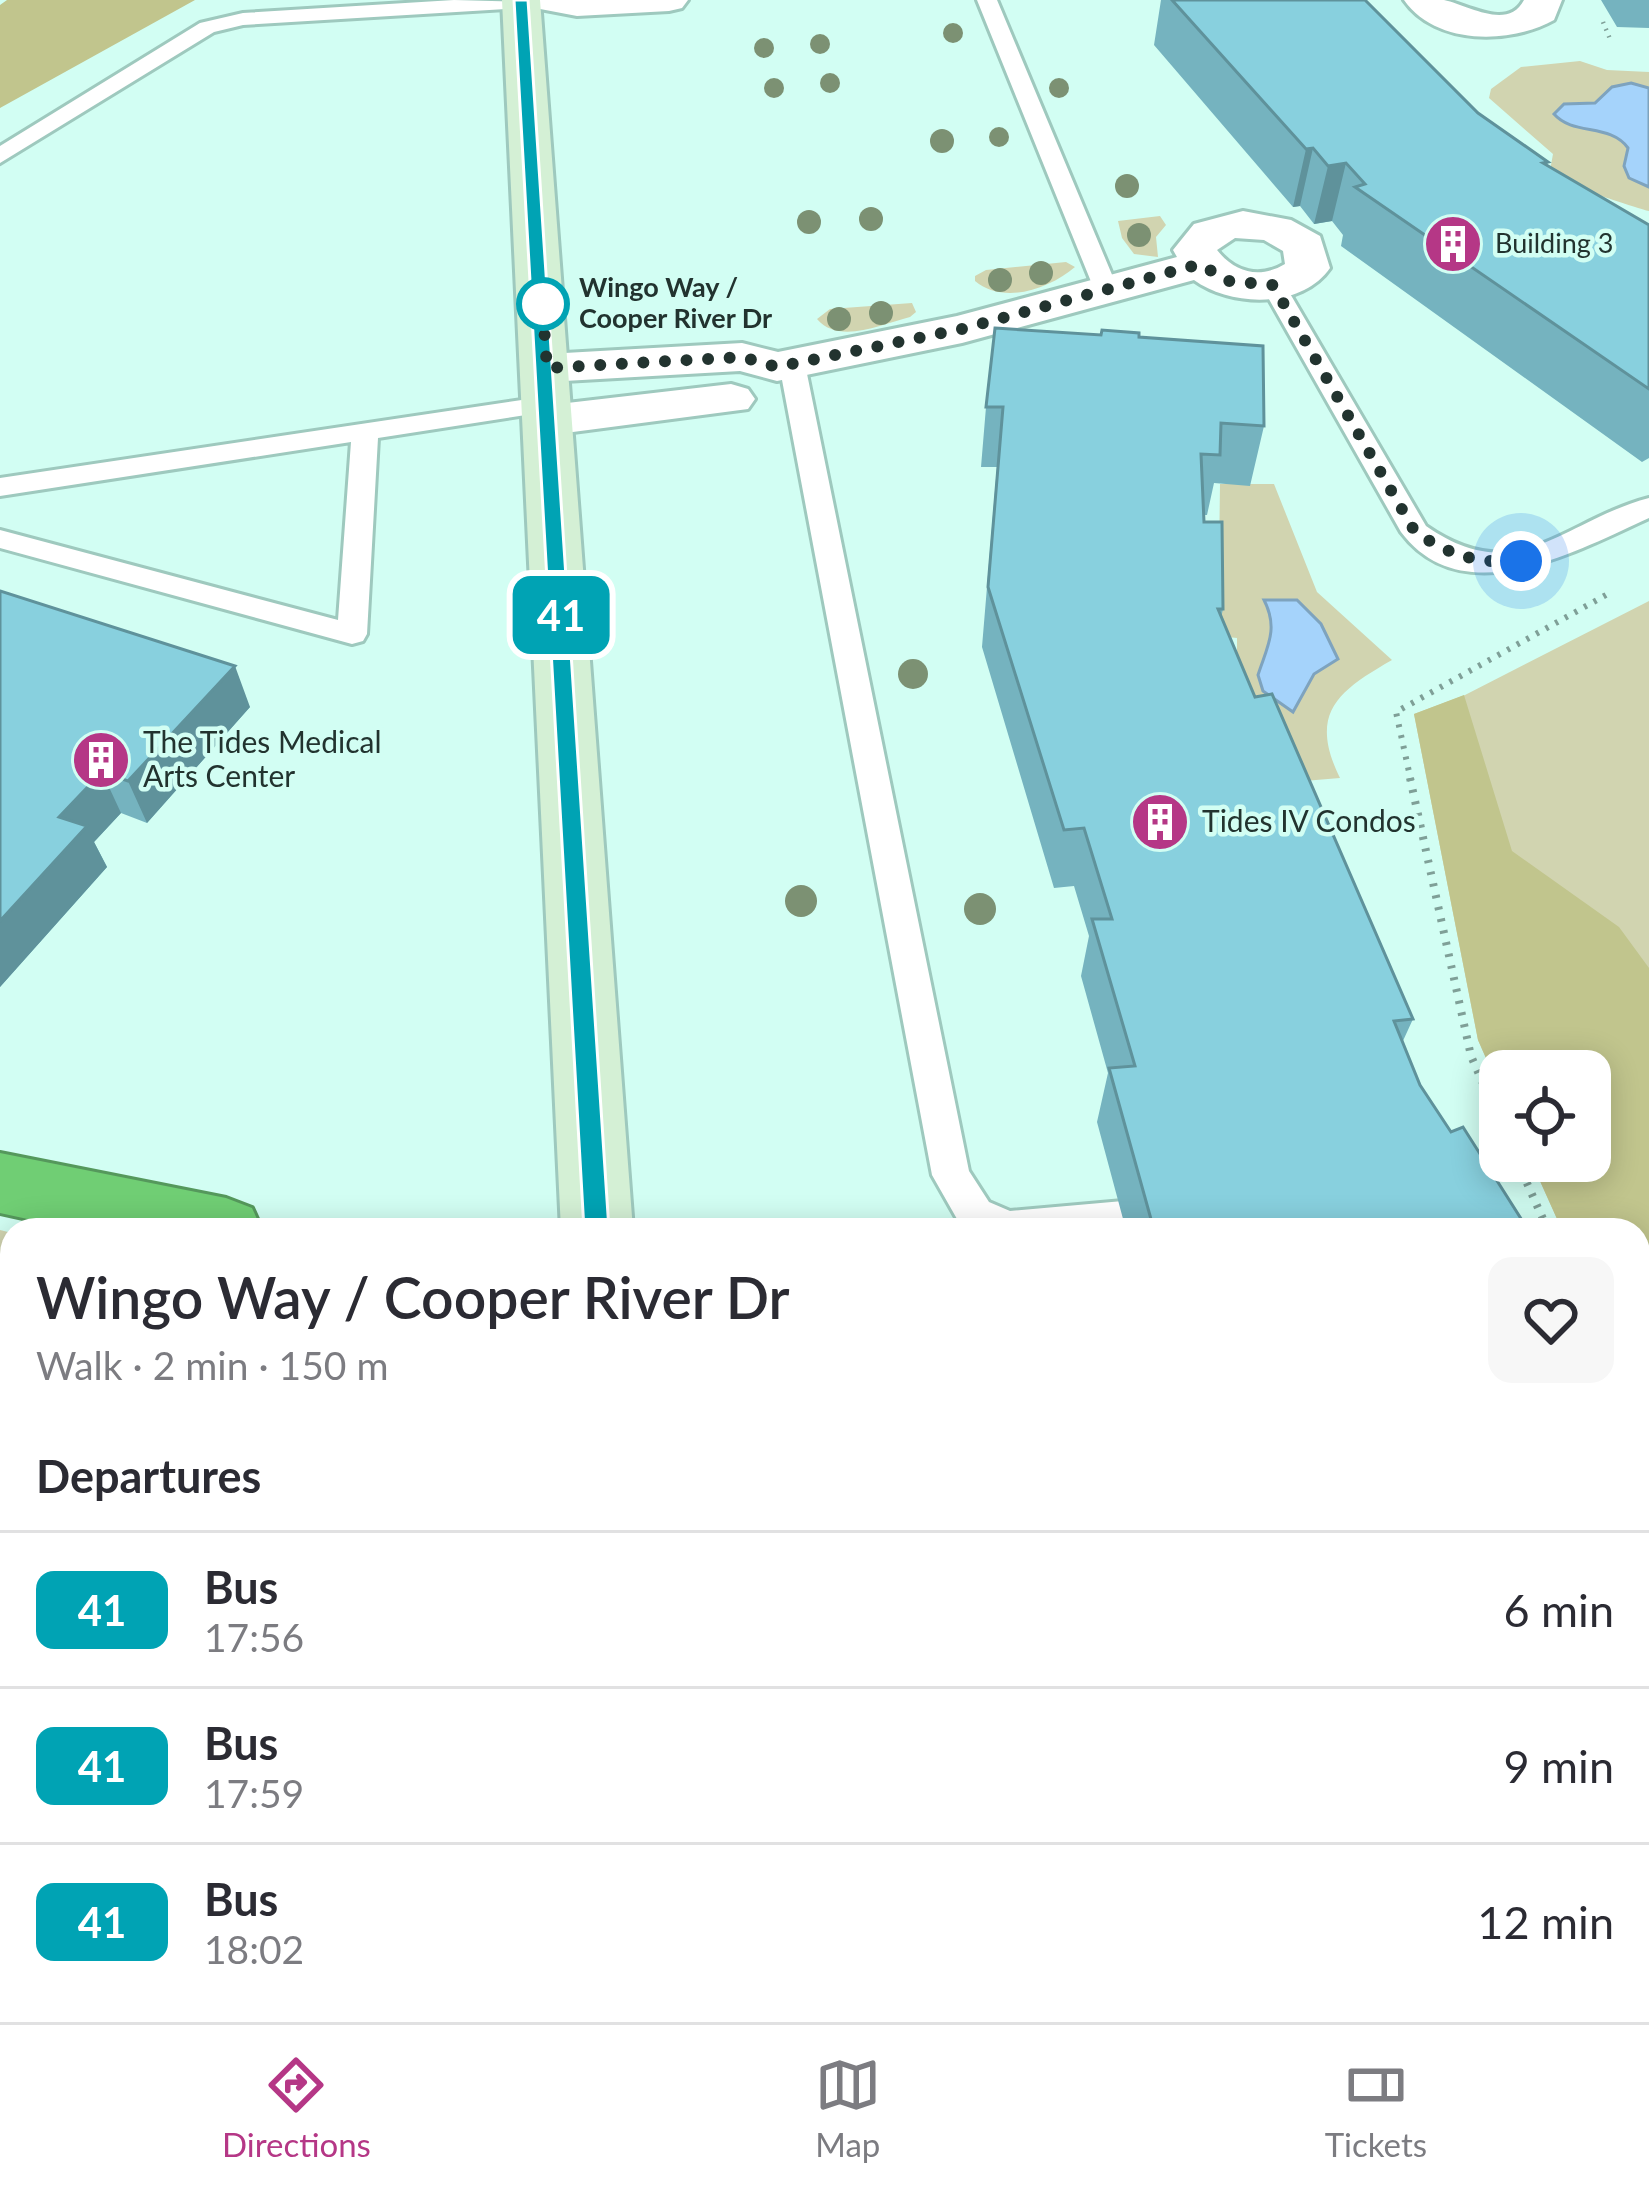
<!DOCTYPE html>
<html lang="en">
<head>
<meta charset="utf-8">
<style>
  body { margin:0; font-family:Lato,sans-serif; background:#f7f7f7; color:#2b2b33; height:100vh; display:flex; flex-direction:column; font-size:45px; white-space:nowrap }
  * { box-sizing:border-box; margin:0 }
  p { font-size:39px; color:#7c7c81 }
  .icon { flex:none; width:66px; height:66px; fill:none; stroke:currentColor; stroke-width:2; stroke-linecap:round; stroke-linejoin:round }
  .map { position:relative; flex:1; overflow:hidden }
  .sheet { position:absolute; left:0px; top:1218px; width:1650px; height:804px; display:flex; flex-direction:column; background:#fff; border-radius:36px 36px 0 0; box-shadow:0 6px 30px #0003 }
  .sheet>* { flex:none }
  .badge { padding:0 24px; border-radius:18px; font-size:42px; line-height:78px }
  .buttons { position:absolute; left:1479px; top:1050px; display:grid; gap:24px }
  .buttons a { display:grid; place-items:center; width:132px; height:132px; border-radius:24px; background:#fff; box-shadow:0 6px 30px #0003; font-size:60px }
  .you { position:absolute; width:60px; height:60px; margin:-30px; border:9px solid #fff; border-radius:50%; background:#1a73e8; box-shadow:0 0 0 18px #1a73e833 }
  .map>.badge { position:absolute; translate:-50% -50%; box-shadow:0 0 0 6px #fff }
  h2 { padding:0 36px; font-size:45px; line-height:108px }
  .round { display:grid; place-items:center; flex:none; width:126px; height:126px; border-radius:24px; background:#f7f7f7 }
  .headline { display:flex; align-items:center; justify-content:space-between; height:204px; padding:0 36px }
  h1 { font-size:57px; font-weight:600; line-height:90px }
  ul { padding:0; list-style:none }
  li { display:flex; align-items:center; gap:36px; height:156px; padding:0 36px; border-top:3px solid #e1e1e2 }
  li div { flex:1 }
  li b { display:block; font-size:45px }
  li em { font-style:normal }
  li .badge { min-width:132px; font-weight:700; text-align:center }
  .menu { display:flex; justify-content:space-around; align-items:center; height:168px; border-top:3px solid #e1e1e2; background:#fff; font-size:33px; color:#7c7c81 }
  .menu a { display:grid; justify-items:center; gap:6px }
  .menu .current { color:#b53786 }
  .map>svg:first-child { display:block }
</style>
</head>
<body>
<div class="map">
<svg width="1649" height="2022" viewBox="0 0 1649 2022">
  <rect width="100%" height="100%" fill="#d2fef3"/>
  <!-- green -->
  <path fill="#d1d4b0" d="M1580,61l27,9 42,2v139c-14,-3 -92,-30 -100,-35l4,-22 -64,-56 2,-9 30,-22z
    M1160,216l6,9 -10,12 2,20 -24,-3 -12,-16 -4,-17z
    M1066,262l9,5c-26,22 -71,38 -100,14v-5l11,-6z
    M912,303l4,9 -6,5c-28,7 -71,28 -93,2l13,-10z
    M1220,484h54l43,108 75,68c-54,31 -84,53 -52,118l-48,4 -55,-82v-62l-19,-2z
    M1649,601v1421h-825v-12h814v-780h-76l-31,-69h59v-90h-90v19l-22,-50 -64,-326 51,-19z
    M0,1230l12,3v155l-12,-4z"/>
  <!-- forest -->
  <path fill="#c1c58d" d="M7,0h188l-195,108v-103z
    M1464,695l48,156 107,76 30,41v1054h-825v-12h814v-780h-76l-31,-69h59v-90h-90v19l-22,-50 -64,-326z"/>
  <!-- water -->
  <path fill="#a5d3fb" stroke="#7ea3be" stroke-width="3" d="M1631,83l18,5v99l-20,-9 -5,-12 4,-18c-18,-25 -55,-12 -74,-34l10,-10 31,-1 17,-16z
    M1264,600h33l24,24 17,35 -24,15 -21,38 -30,-21 -5,-16c9,-28 21,-46 6,-75z"/>
  <g fill="none" stroke-linecap="round" stroke-linejoin="round">
    <!-- lane casing -->
    <g stroke="#9ec9be" stroke-width="6">
      <path id="lane" d="M454,0l77,2 -10,6 -278,17 -29,7 -214,131v-17l200,-123 43,-10z
        M977,0h20l121,289 -3,5h-18l-3,-5z
        M1273,278l12,7 141,241c92,64 136,-5 223,-28v20c-71,32 -186,97 -248,14l-140,-247z
        M792,356l13,8 164,807 20,31 21,9 113,-10 14,5 6,12 -6,12h-166l-10,-4 -29,-51 -153,-811z
        M549,396l9,2 4,6 -4,6 -180,28 -11,196 -4,7 -11,3 -352,-96v-18l338,90 13,-178 -351,54v-18z"/>
    </g>
    <!-- street casing -->
    <g stroke="#9ec9be" stroke-width="6">
      <path id="street" d="M529,0h159l-6,8 -13,3 -92,5 -42,-8z
        M1404,0c13,0 29,0 40,0 24,5 64,31 80,0h38l-8,20c-43,24 -118,26 -150,-20z
        M1243,211l48,9 29,16 10,32c-28,41 -99,39 -136,12l-232,63 -185,38 -37,-10 -193,11 -17,-4 -7,-10 7,-10 17,-4 195,-11 36,9 179,-36 220,-59 -4,-7 21,-26zM1235,238l29,2 19,11 2,13c-25,15 -50,9 -68,-14z
        M731,384l17,5 7,10 -7,10 -198,26 -17,-5 -8,-10 8,-10 17,-5z"/>
    </g>
    <!-- secondary casing -->
    <g stroke="#9ec9be" stroke-width="6">
      <path id="secondary" d="M502,0h38l93,1230h-72z
        M571,2010h94v12h-94z"/>
    </g>
    <!-- highway casing -->
    <g stroke="#55985c" stroke-width="6">
      <path id="highway" d="M0,1153l226,45 26,10 10,22h-184l-78,-17z"/>
    </g>
    <!-- path-far2 -->
    <path stroke="#7f9f97" stroke-width="4.5" stroke-dasharray="1.5 6" stroke-linecap="butt" d="M1603,22l7,17"/>
    <!-- path-far1 -->
    <path stroke="#7f9f97" stroke-width="6" stroke-dasharray="3 8" stroke-linecap="butt" d="M1411,781l-15,-69 210,-117"/>
    <!-- path -->
    <path stroke="#7f9f97" stroke-width="8" stroke-dasharray="3 9" stroke-linecap="butt" d="M1410,778l61,278 29,66
      M1517,1161l31,69"/>
    <!-- lane -->
    <use href="#lane" fill="#fff" fill-rule="evenodd"/>
    <!-- street -->
    <use href="#street" fill="#fff" fill-rule="evenodd"/>
    <!-- secondary -->
    <use href="#secondary" fill="#d4f0d5" fill-rule="evenodd"/>
    <!-- highway -->
    <use href="#highway" fill="#70ce74" fill-rule="evenodd"/>
  </g>
  <!-- trees -->
  <g fill="#7c9173">
    <circle cx="953" cy="33" r="10"/>
    <circle cx="820" cy="44" r="10"/>
    <circle cx="764" cy="48" r="10"/>
    <circle cx="830" cy="83" r="10"/>
    <circle cx="774" cy="88" r="10"/>
    <circle cx="1059" cy="88" r="10"/>
    <circle cx="999" cy="137" r="10"/>
    <circle cx="942" cy="141" r="12"/>
    <circle cx="1127" cy="186" r="12"/>
    <circle cx="871" cy="219" r="12"/>
    <circle cx="809" cy="222" r="12"/>
    <circle cx="1139" cy="235" r="12"/>
    <circle cx="1041" cy="273" r="12"/>
    <circle cx="1000" cy="280" r="12"/>
    <circle cx="881" cy="313" r="12"/>
    <circle cx="839" cy="319" r="12"/>
    <circle cx="913" cy="674" r="15"/>
    <circle cx="801" cy="901" r="16"/>
    <circle cx="980" cy="909" r="16"/>
  </g>
  <!-- wall -->
  <path fill="#75b3bf" d="M1161,0h204l113,113 70,49 -1,3 102,60v233l-7,4 -301,-216 2,-11 -11,-14 -18,3 -14,-18 -7,1 -139,-162z
    M1601,0h48v28l-32,-1z
    M1139,337l125,89 -14,60 -36,-3 -7,32h-4l20,94 -2,9 34,79 158,322 -11,24 18,42 31,47 74,93 -4,5h-395l-29,-108 11,-49 -27,-97 8,-40 -15,-50 -20,2 -72,-241 15,-180h-16l5,-60z
    M0,591l250,116 -103,116 -26,-10 -27,29 13,25 -107,120z"/>
  <!-- shaded-wall -->
  <path fill="#5f929b" d="M1313,148l-13,58 -7,1 13,-58z
    M1346,163l-14,58 -18,3 14,-58z
    M235,666l15,41 -103,116 -19,-42z
    M102,772l19,41 -27,29 13,25 -107,120v-66l59,-104z
    M326,2010h21l-1,12h-22z"/>
  <!-- building -->
  <path fill="#88d0de" stroke="#5f929b" stroke-width="3" d="M1172,0h193l113,113 70,49 -5,1 106,62v164l-294,-202 10,-3 -19,-21 -18,3 -15,-18 -7,1z
    M995,328l106,7 1,-5 37,3v4l124,9 1,80 -43,-3 -1,32 -19,-1 3,68h18l1,87h-5l37,88 17,-3 141,325 -19,2 26,64 31,47 12,-5 62,98 -17,5h-354l-45,-162 26,-2 -43,-147h20l-28,-91 -20,2 -76,-243 15,-180h-17z
    M0,591l235,75 -107,115 -26,-9 -43,45 28,9 -87,95z
    M12,1818v22h-4z
    M12,1992v18h314l-2,12h-317z"/>
  <!-- line -->
  <path fill="#00a3b4" stroke="#fff" stroke-width="3" d="M514,0h14l81,1230 -12,11 -13,-11z"/>
  <g fill="none" stroke-linecap="round" stroke-linejoin="round">
    <!-- walk -->
    <path stroke="#22332f" stroke-width="12" stroke-dasharray="0 21.6" d="M543,304l-1,-6 5,70 195,-11 35,10 185,-38 238,-65 28,17 45,4 142,247c37,24 62,32 106,29"/>
  </g>
  <!-- icons -->
  <defs>
    <g id="building-disc" transform="scale(3)"><circle r="9.5" fill="#b53786" stroke="#d2fef3"/><path d="M-4-6H4V6H1V3H-1V6H-4ZM-2.5-4.3h1.7v1.8h-1.7ZM.8-4.3h1.7v1.8H.8ZM-2.5-1h1.7V.8h-1.7ZM.8-1h1.7V.8H.8Z" fill="#fff"/></g>
  </defs>
  <g fill-rule="evenodd">
    <use href="#building-disc" x="1453" y="244"/>
    <use href="#building-disc" x="101" y="760"/>
    <use href="#building-disc" x="1160" y="822"/>
  </g>
  <!-- markers -->
  <circle fill="#fff" stroke="#00a3b4" stroke-width="6" cx="543" cy="304" r="24"/>
  <g text-anchor="middle" stroke-width="9" stroke-linejoin="round" paint-order="stroke">
    <!-- far-poi labels -->
    <g font-size="27" fill="#22332f" stroke="#d2fef3" text-anchor="start">
      <text x="1495" y="253">Building 3</text>
    </g>
    <!-- far-stop labels -->
    <g font-size="27" font-weight="bold" fill="#22332f" stroke="#d2fef3" text-anchor="start">
      <text x="579" y="297">Wingo Way /<tspan x="579" dy="31">Cooper River Dr</tspan></text>
    </g>
    <!-- poi labels -->
    <g font-size="30" fill="#22332f" stroke="#d2fef3" text-anchor="start">
      <text x="143" y="753">The Tides Medical<tspan x="143" dy="34">Arts Center</tspan></text>
      <text x="1202" y="832">Tides IV Condos</text>
    </g>
  </g>
</svg>
<div class="buttons">
<a><svg class="icon" aria-label="locate" viewBox="0 0 24 24"><circle cx="12" cy="12" r="6"/><path d="M12 2v4M12 18v4M2 12h4M18 12h4"/></svg></a>
</div>
<div class="you" style="left:1521px;top:561px"></div>
<b class="badge" style="left:561px;top:615px;background:#00a3b4;color:#fff">41</b>
<section class="sheet">
<div class="headline"><div><h1>Wingo Way / Cooper River Dr</h1><p>Walk · 2 min · 150 m</p></div><a class="round"><svg class="icon" aria-label="heart" viewBox="0 0 24 24"><path d="M12 20l-8-8c-3-5 5-10 8-4 3-6 11-1 8 4z"/></svg></a></div>
<h2>Departures</h2>
<ul>
<li><span class="badge" style="background:#00a3b4;color:#fff">41</span><div><b>Bus</b><p>17:56</p></div><em>6 min</em></li>
<li><span class="badge" style="background:#00a3b4;color:#fff">41</span><div><b>Bus</b><p>17:59</p></div><em>9 min</em></li>
<li><span class="badge" style="background:#00a3b4;color:#fff">41</span><div><b>Bus</b><p>18:02</p></div><em>12 min</em></li>
</ul>
</section>
</div>
<nav class="menu">
<a class="current"><svg class="icon" aria-label="directions" viewBox="0 0 24 24"><path d="M12 3l9 9-9 9-9-9zM9 14v-3h6M13 9l2 2-2 2"/></svg>Directions</a>
<a><svg class="icon" aria-label="map" viewBox="0 0 24 24"><path d="M3 6l6-2 6 2 6-2v14l-6 2-6-2-6 2zM9 4v14M15 6v14"/></svg>Map</a>
<a><svg class="icon" aria-label="tickets" viewBox="0 0 24 24"><path d="M3 7h18v10H3zM15 7v10"/></svg>Tickets</a>
</nav>
</body>
</html>
